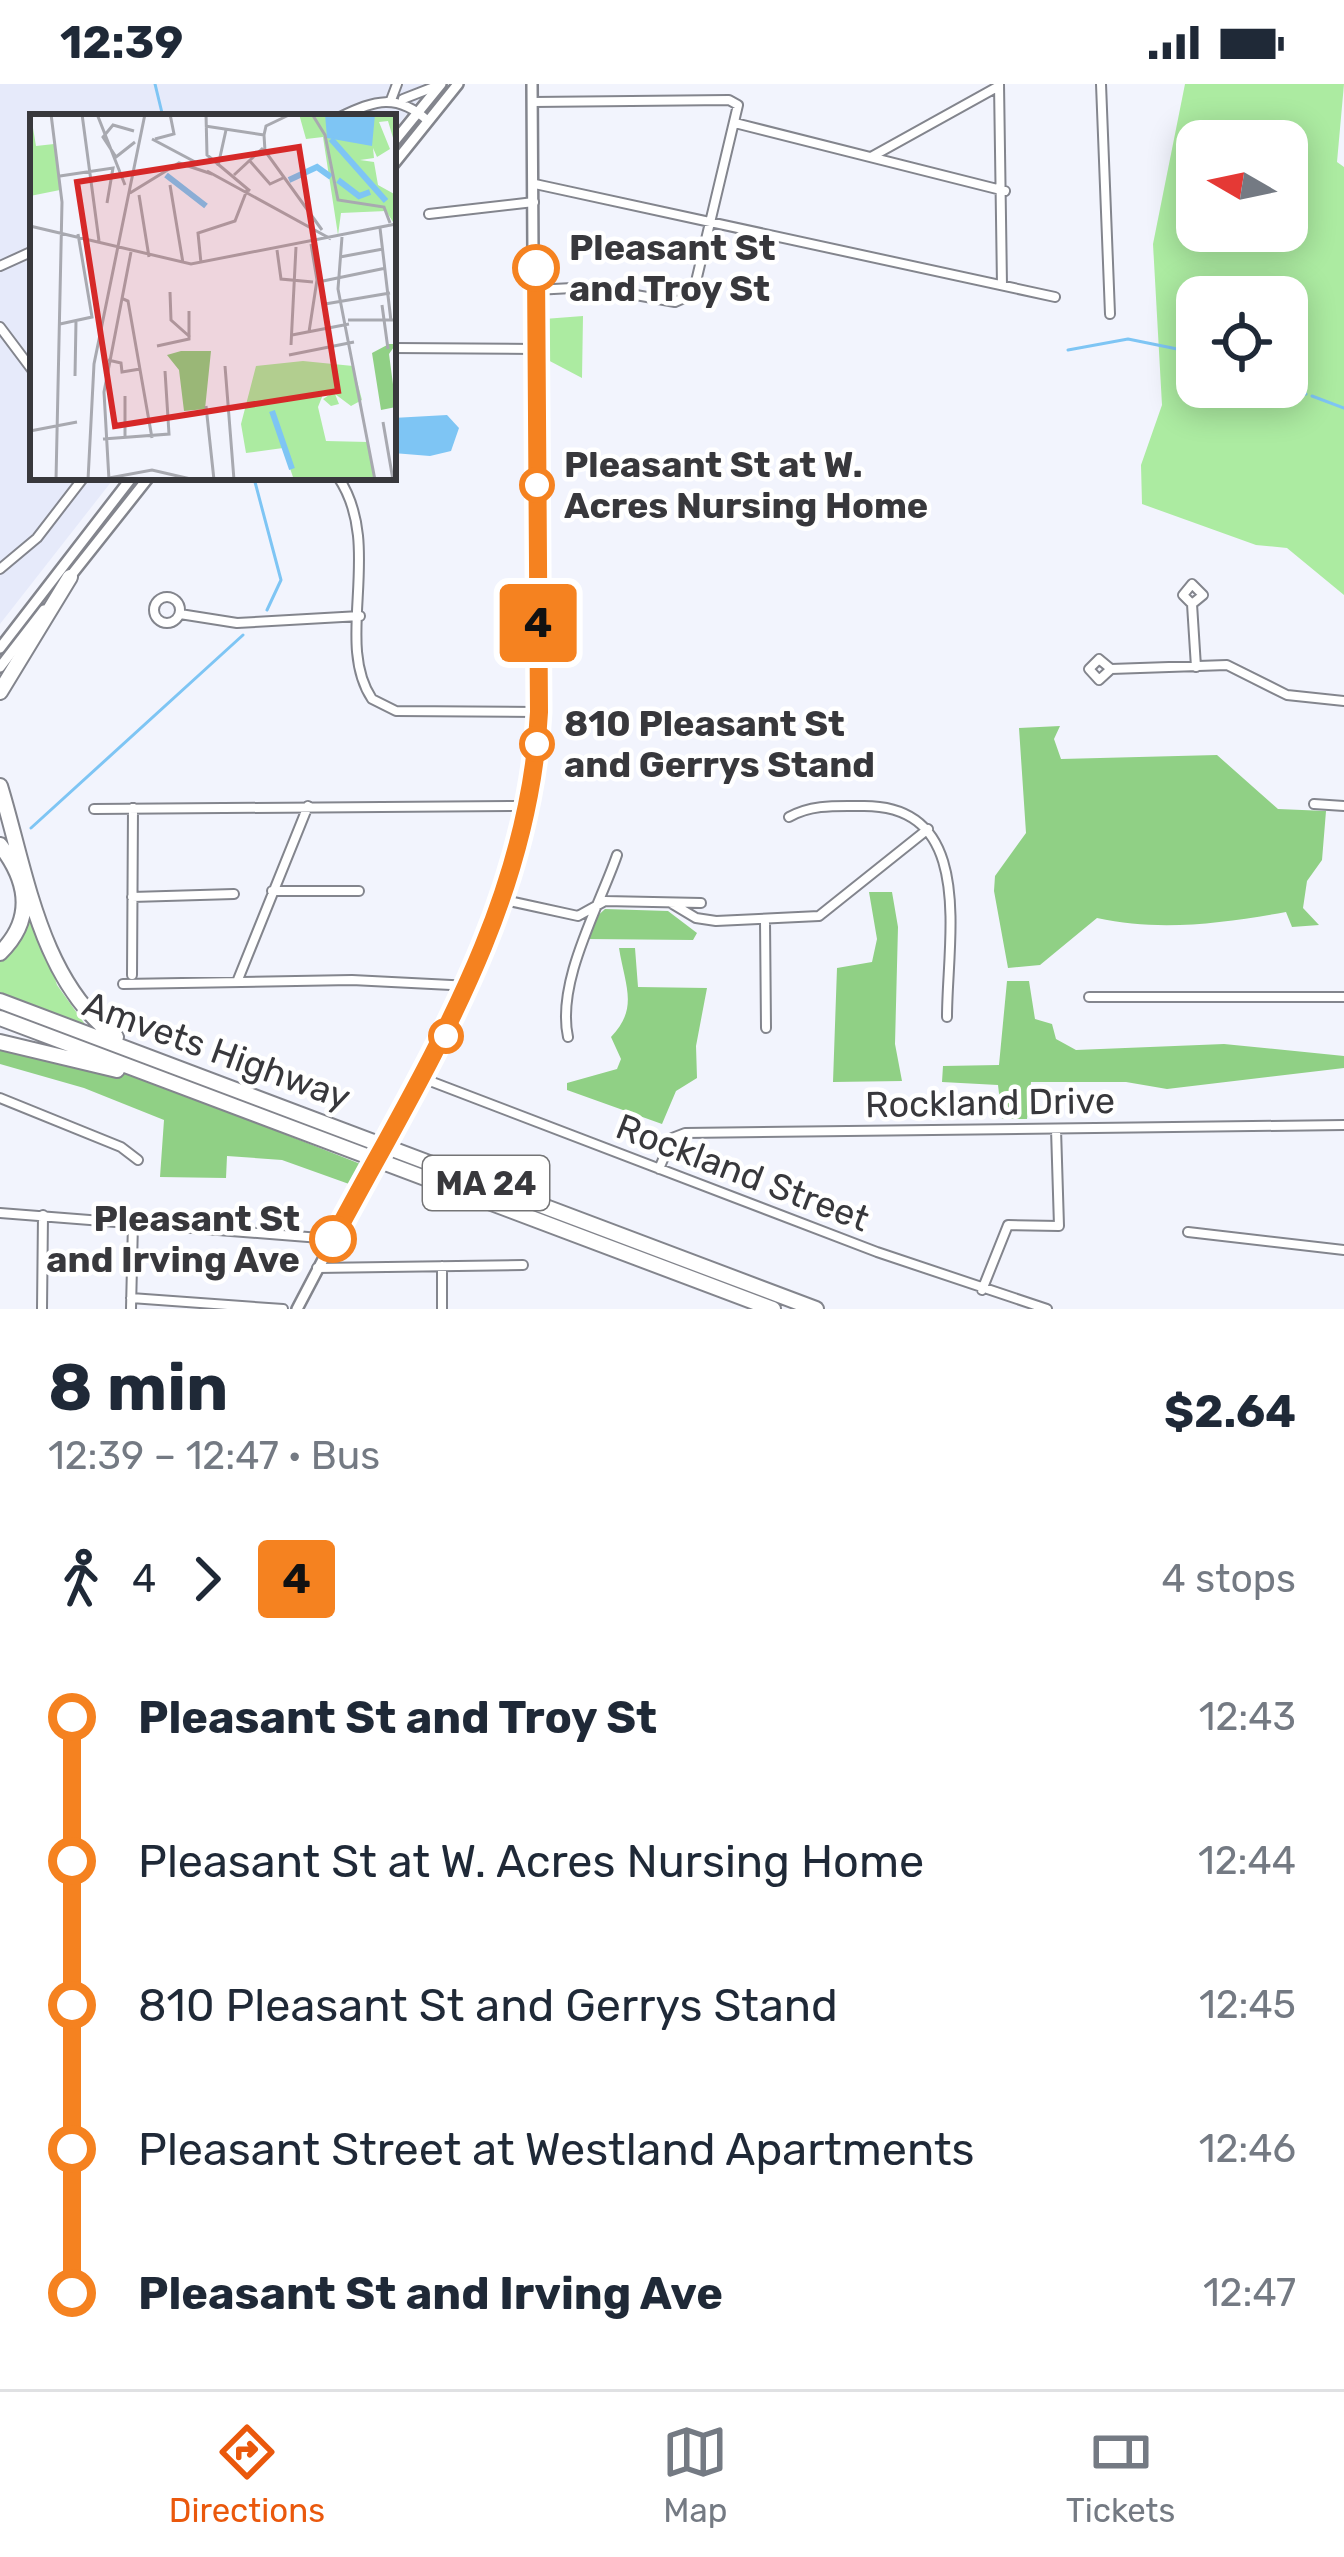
<!DOCTYPE html>
<html lang="en">
<head>
<meta charset="utf-8">
<style>
  body { margin:0; font-family:Rubik,sans-serif; background:#f2f2f3; color:#1f2937; height:100vh; display:flex; flex-direction:column; font-size:45px; white-space:nowrap }
  * { box-sizing:border-box; margin:0 }
  p { font-size:39px; color:#747a83 }
  .icon { flex:none; width:66px; height:66px; fill:none; stroke:currentColor; stroke-width:2; stroke-linecap:round; stroke-linejoin:round }
  .map { position:relative; height:1225px; overflow:hidden }
  .drawer { display:flex; flex-direction:column; background:#fff; flex:1 }
  .drawer>* { flex:none }
  .badge { padding:0 24px; border-radius:9px; font-size:42px; line-height:78px }
  .needle { width:78px; rotate:279deg }
  .fabs { position:absolute; left:1176px; top:36px; display:grid; gap:24px }
  .fabs a { display:grid; place-items:center; width:132px; height:132px; border-radius:24px; background:#fff; box-shadow:0 6px 30px #0003; font-size:60px }
  .map>.badge { position:absolute; translate:-50% -50%; box-shadow:0 0 0 6px #fff }
  .legs { display:flex; align-items:center; gap:18px; height:132px; padding:0 48px; font-size:39px }
  .legs p { margin-inline-start:auto }
  .overview { display:flex; align-items:center; justify-content:space-between; height:204px; padding:0 48px }
  h1 { font-size:66px; font-weight:700; line-height:90px }
  ul { padding:0 48px; list-style:none }
  li { display:flex; align-items:center; gap:42px; height:144px; font-size:45px }
  li i { display:grid; place-items:center; width:18px; height:100%; margin:0 15px; background:currentColor }
  li i::after { content:''; width:30px; height:30px; margin:-15px; border:9px solid; border-radius:50%; background:#fff }
  li p { margin-inline-start:auto }
  li:first-child i { background:linear-gradient(#0000 50%,currentColor 0) }
  li:last-child i { background:linear-gradient(currentColor 50%,#0000 0) }
  .status { display:flex; justify-content:space-between; align-items:center; height:84px; padding:0 60px; background:#fff; direction:ltr }
  .status svg { height:33px; fill:currentColor }
  .menu { display:flex; justify-content:space-around; align-items:center; height:168px; border-top:3px solid #e0e1e3; background:#fff; font-size:33px; color:#747a83 }
  .menu a { display:grid; justify-items:center; gap:6px }
  .menu .on { color:#ea580c }
  .map>svg:first-child { display:block }
</style>
</head>
<body>
<div class="status"><b>12:39</b><svg viewBox="0 0 49 12"><path d="M0 12V9h3v3zM5 12V6h3v6zM10 12V3h3v9zM15 12V0h3v12zM26 1h20v11H26zM47 4h2v5h-2z"/></svg></div>
<div class="map">
<svg width="1344" height="1225" viewBox="0 0 1344 1225">
  <rect width="100%" height="100%" fill="#f2f4fd"/>
  <!-- built -->
  <path fill="#e6eafa" d="M0,0h431l-38,47v-14h-360v360h82l-115,147z"/>
  <!-- green -->
  <path fill="#aceba1" fill-rule="evenodd" d="M1185,0h159l-7,78 7,5v428l-57,-47 -31,-3 -114,-41 -1,-39 21,-60 -9,-161zM1197,57h90v90h-90zM1197,213h90v90h-90z
    M583,232l-1,62 -38,-20v-39z
    M29,810l28,91 30,42 -87,-35v-33l22,-24z"/>
  <!-- forest -->
  <path fill="#90d085" d="M1060,642l-6,13 7,20 156,-4 61,54 48,2 -4,49 -15,21 -4,27 16,17 -27,2 -6,-15c-63,11 -125,20 -189,6l-57,47 -32,3 -14,-77 1,-15 31,-43 -7,-105z
    M869,808h23l6,35 -3,117 7,37 -69,1 4,-114 35,-6 5,-23z
    M605,825l63,2 29,22 -4,7 -105,-1 5,-19z
    M619,864h16l3,39 69,1 -11,58 1,32 -21,13 -14,33 -95,-34v-7l50,-14 4,-10 -10,-22c28,-29 14,-51 8,-89z
    M1007,897h22l6,38 17,5 4,15 20,11 148,-6 120,12v12l-177,21 -41,-7h-95l-4,37h-25l-4,-34 -56,-3 1,-16 56,-1z
    M0,958l135,33 228,90 -14,19 -67,-24 -55,-4 -1,22 -66,-1 4,-57 -80,-32 -84,-24z"/>
  <!-- water -->
  <path fill="#7ec5f4" d="M447,331l12,13 -8,23 -21,5 -37,-3v-35z"/>
  <g fill="none" stroke-linecap="round" stroke-linejoin="round">
    <!-- stream -->
    <path stroke="#7ec5f4" stroke-width="3" d="M155,0l8,33
      M1068,266l60,-11 59,12 10,-7
      M1279,303l7,7h20
      M1312,312l32,12
      M255,398l26,98 -14,30
      M31,744l212,-193"/>
    <!-- minor casing -->
    <g stroke="#83858d" stroke-width="12">
      <path id="minor" d="M999,0l3,201
        M1101,0l9,230
        M403,15l36,-14
        M391,16l6,-16
        M533,18l196,-2 9,5 -45,189 -18,8 -84,-15 -56,3
        M340,33c35,-17 57,-24 88,4
        M735,39l270,68
        M871,73l128,-71
        M535,100l520,113
        M429,130l105,-12
        M0,182l33,-15
        M0,243l33,44
        M393,264l142,1
        M338,393c47,69 -5,164 34,222l24,12 142,1
        M0,485l37,-31 47,-61
        M154 526a13 13 0 1 1 26 0a13 13 0 1 1-26 0Z
        M1192,520l11,-9 -11,-11 -9,11 9,9 4,63
        M180,530l57,9 123,-7
        M1111,585l-12,11 -10,-11 10,-10 12,10 116,-4 60,30 57,6
        M1314,720l30,2
        M94,725l430,-3
        M789,733c23,-13 48,-11 74,-11 114,-1 84,133 84,211
        M272,807h87
        M132,813l102,-3
        M500,815l78,17 27,-15 96,2
        M671,819l25,15 20,3 103,-5 109,-87
        M765,837l1,107
        M132,891l1,-167
        M237,898l71,-176
        M123,900l229,-4 119,6
        M1089,913h255
        M568,953c-12,-55 31,-130 49,-182
        M422,994l455,174 170,57
        M0,1014l121,49 17,13
        M659,1085l13,-31 13,-5 659,-8
        M0,1129l333,26
        M1188,1148l156,18
        M442,1182v43
        M317,1184l206,-3
        M982,1206l26,-65 51,1 -3,-97
        M131,1214l152,11
        M42,1225l1,-94
        M131,1225l2,-87"/>
    </g>
    <!-- secondary casing -->
    <g stroke="#83858d" stroke-width="14">
      <path id="secondary" d="M393,59l48,-59
        M393,81l65,-81
        M69,494l80,-101
        M0,564l132,-171
        M0,583l44,-57
        M392,1046l79,-144 65,-222 -4,-680
        M297,1225l63,-120"/>
    </g>
    <!-- motorway casing -->
    <g stroke="#83858d" stroke-width="18">
      <path id="motorway" d="M0,608l70,-115
        M0,702c26,85 40,196 116,251
        M0,761c28,36 35,74 0,108
        M0,917l816,308
        M0,934l773,291
        M0,958l117,28"/>
    </g>
    <!-- minor -->
    <use href="#minor" stroke="#fff" stroke-width="8"/>
    <!-- secondary -->
    <use href="#secondary" stroke="#fff" stroke-width="9"/>
    <!-- motorway -->
    <use href="#motorway" stroke="#fff" stroke-width="14"/>
    <!-- secondary-bridge casing -->
    <g stroke="#83858d" stroke-width="14" stroke-linecap="butt">
      <path id="secondary-bridge" d="M360,1105l32,-59"/>
    </g>
    <!-- secondary-bridge -->
    <use href="#secondary-bridge" stroke="#fff" stroke-width="9"/>
  </g>
  <g fill="none" stroke-linecap="round" stroke-linejoin="round">
    <!-- line-1 casing -->
    <g stroke="#fff" stroke-width="27">
      <path id="line-1" d="M333,1155c90,-169 196,-329 206,-527l-3,-444"/>
    </g>
    <!-- line-1 -->
    <use href="#line-1" stroke="#f58220" stroke-width="18"/>
  </g>
  <!-- markers -->
  <g fill="#fff" stroke="#f58220" stroke-width="6">
    <circle cx="536" cy="184" r="21"/>
    <circle cx="537" cy="401" r="15"/>
    <circle cx="537" cy="660" r="15"/>
    <circle cx="446" cy="952" r="15"/>
    <circle cx="333" cy="1155" r="21"/>
  </g>
  <g text-anchor="middle" stroke-width="9" stroke-linejoin="round" paint-order="stroke">
    <!-- shield labels -->
    <rect fill="#fff" stroke="#747476" stroke-width="3" x="423" y="1072" width="126" height="54" rx="9"/>
    <g font-size="33" font-weight="bold" fill="#38383c">
      <text x="486" y="1111">MA 24</text>
    </g>
    <!-- stop labels -->
    <g font-size="36" font-weight="bold" fill="#38383c" stroke="#fff" text-anchor="start">
      <text x="569" y="176">Pleasant St<tspan x="569" dy="41">and Troy St</tspan></text>
      <text x="564" y="393">Pleasant St at W.<tspan x="564" dy="41">Acres Nursing Home</tspan></text>
      <text x="564" y="652">810 Pleasant St<tspan x="564" dy="41">and Gerrys Stand</tspan></text>
      <text x="300" y="1147" text-anchor="end">Pleasant St<tspan x="300" dy="41">and Irving Ave</tspan></text>
    </g>
    <!-- street labels -->
    <g font-size="36" fill="#38383c" stroke="#fff">
      <text transform="translate(217 966) rotate(20)" y="13">Amvets Highway</text>
      <text transform="translate(990 1018) rotate(-1)" y="13">Rockland Drive</text>
      <text transform="translate(743 1088) rotate(21)" y="13">Rockland Street</text>
    </g>
  </g>
  <!-- overview -->
  <g transform="translate(30 30)">
    <rect width="366" height="366" fill="#f2f4fd"/>
    <path d="M0,0h9l-8,2 5,30 18,-2 6,46 -30,6zM269,0h95l2,34 -8,-27 -9,1 11,27 -13,8 -4,-9 1,10 -14,2 14,2 4,23 18,10 -3,27 -7,-11 -45,2 -3,22 -15,-98 -17,2zM273,247l50,5 9,34 -11,6 -16,-12 4,10 -8,2 -8,-7 11,-7h-10l-6,15 8,34 42,1 6,38h-80l-11,-32 -37,5 -5,-29 15,-58z" fill="#aceba1"/>
    <path d="M359,230h7l-7,10 7,53 -15,3 -9,-57zM151,237h30l-6,58 -21,2 -5,-41 -12,-15z" fill="#90d085"/>
    <path d="M295,0h50l-3,32 -45,-8z" fill="#7ec5f4"/>
    <path fill="none" stroke="#7ec5f4" stroke-width="6" d="M301,25l55,62M136,61l40,31M259,66l28,-13 14,10M308,66l21,16 11,-4M242,297l20,58"/>
    <path fill="none" stroke="#a8a9b0" stroke-width="3" d="M21,0l11,88 -6,278M52,0l17,127M67,0l28,71M176,0l1,41 43,36M282,0l13,21 13,65 46,7 6,16M175,12l59,9M104,17l-21,-6 -10,12 13,20 19,-15M234,21l1,16 57,79M234,21l2,-9 25,-12M122,25l47,25M125,25l19,-5 -4,-20M219,46l21,24 13,-6M188,52l8,-36M177,57l124,68M204,61l29,-27M30,62l53,-8 -6,35M140,71l13,78M100,79l49,-30 33,11M109,81l10,62M0,112l161,38 205,-40M350,114l11,93M312,123l-4,52 37,191M247,136l4,29 32,3M310,143l43,-8M171,149l-3,-30 37,-12 12,-31M293,167l63,-13M140,178l1,28 19,17M91,184l7,3 24,137M295,190l65,-11M352,191l6,44M318,206h48M30,210l32,-7 -14,-83M279,218l8,-52 -6,-36M262,221l57,-11M261,231l5,-98M127,232l32,-7v-28M259,241l65,-13M78,246l13,3 1,9 18,-3M195,252l9,114M45,262l1,-55M95,282v42M176,292l8,74M353,308l10,58M0,317l47,-9M73,325l66,-5 -4,-63M79,364l43,-8 43,10M58,366l6,-116 51,-250M79,366l-5,-88 27,-140"/>
    <path fill="#d62828" fill-opacity="0.15" stroke="#d62828" stroke-width="6" d="M269,33l39,244 -223,35 -38,-244z"/>
    <rect width="366" height="366" fill="none" stroke="#38383c" stroke-width="6"/>
  </g>
</svg>
<div class="fabs">
<a><svg class="needle" viewBox="-14 -14 28 28"><path d="M0-13l5 13h-10z" fill="#e53935"/><path d="M0 13l5-13h-10z" fill="#747a83"/></svg></a>
<a><svg class="icon" aria-label="locate" viewBox="0 0 24 24"><circle cx="12" cy="12" r="6"/><path d="M12 2v4M12 18v4M2 12h4M18 12h4"/></svg></a>
</div>
<b class="badge" style="left:538px;top:539px;background:#f58220;color:#111">4</b>
</div>
<section class="drawer">
<div class="overview"><div><h1>8 min</h1><p>12:39 – 12:47 · Bus</p></div><b>$2.64</b></div>
<div class="legs"><svg class="icon" aria-label="walk" viewBox="0 0 24 24"><circle cx="13" cy="4" r="2"/><path d="M13 8l-2 6 4 7M11 14l-3 7M7 12l3-4h3l4 4"/></svg>4<svg class="icon" aria-label="forward" viewBox="0 0 24 24"><path d="M9 5l7 7-7 7"/></svg><b class="badge" style="background:#f58220;color:#111">4</b><p>4 stops</p></div>
<ul>
<li><i style="color:#f58220"></i><b>Pleasant St and Troy St</b><p>12:43</p></li>
<li><i style="color:#f58220"></i><span>Pleasant St at W. Acres Nursing Home</span><p>12:44</p></li>
<li><i style="color:#f58220"></i><span>810 Pleasant St and Gerrys Stand</span><p>12:45</p></li>
<li><i style="color:#f58220"></i><span>Pleasant Street at Westland Apartments</span><p>12:46</p></li>
<li><i style="color:#f58220"></i><b>Pleasant St and Irving Ave</b><p>12:47</p></li>
</ul>
</section>
<nav class="menu">
<a class="on"><svg class="icon" aria-label="directions" viewBox="0 0 24 24"><path d="M12 3l9 9-9 9-9-9zM9 14v-3h6M13 9l2 2-2 2"/></svg>Directions</a>
<a><svg class="icon" aria-label="map" viewBox="0 0 24 24"><path d="M3 6l6-2 6 2 6-2v14l-6 2-6-2-6 2zM9 4v14M15 6v14"/></svg>Map</a>
<a><svg class="icon" aria-label="tickets" viewBox="0 0 24 24"><path d="M3 7h18v10H3zM15 7v10"/></svg>Tickets</a>
</nav>
</body>
</html>
